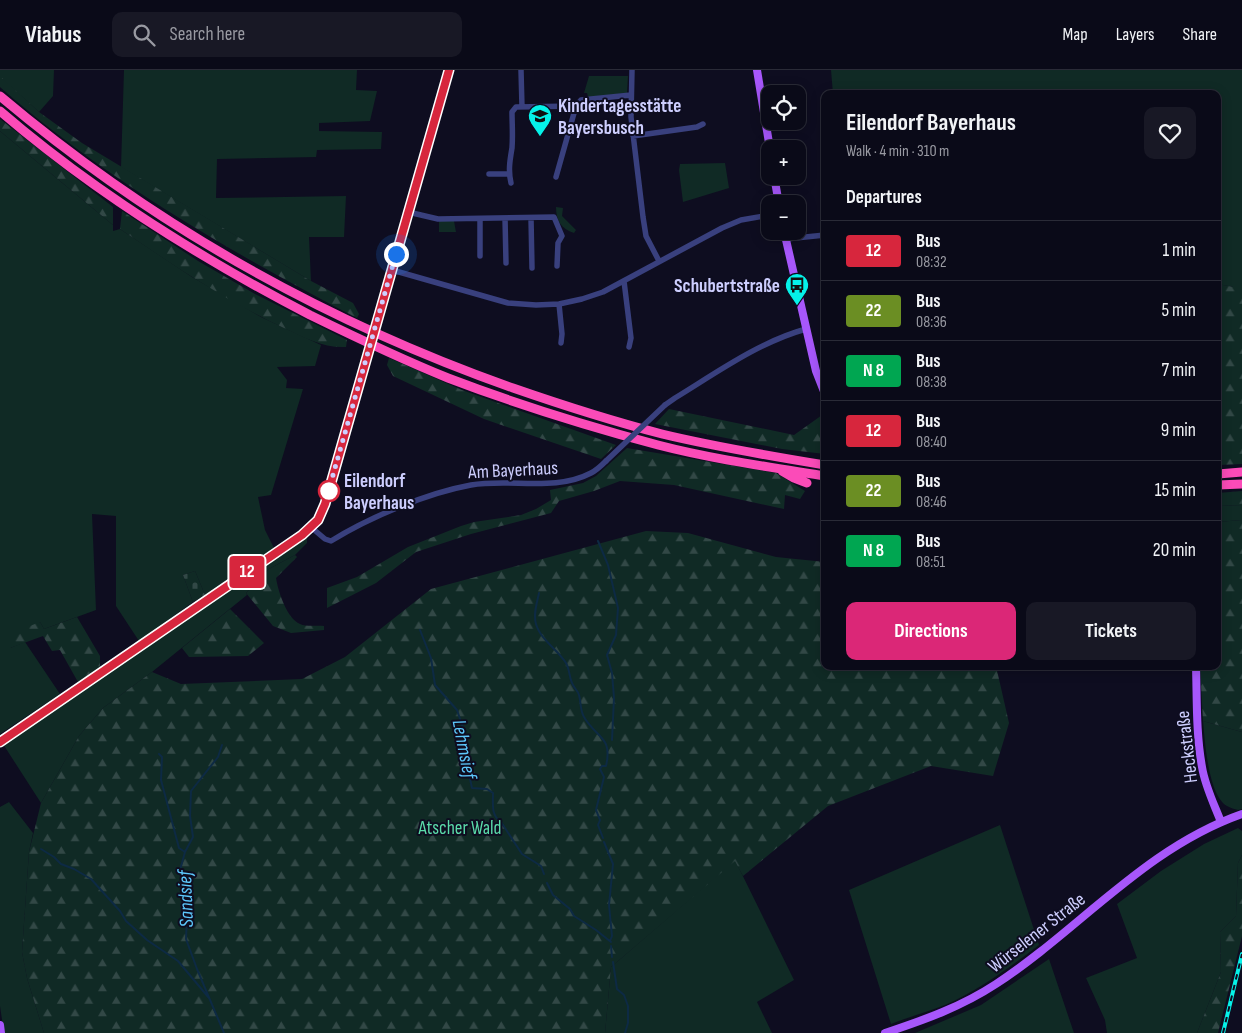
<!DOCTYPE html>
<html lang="en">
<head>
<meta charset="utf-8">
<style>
  body { margin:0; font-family:"Sofia Sans Condensed",sans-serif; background:#181825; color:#f1f3f6; height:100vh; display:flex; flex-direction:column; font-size:19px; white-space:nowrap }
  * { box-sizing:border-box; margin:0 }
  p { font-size:16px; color:#999aa2 }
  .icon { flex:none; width:28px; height:28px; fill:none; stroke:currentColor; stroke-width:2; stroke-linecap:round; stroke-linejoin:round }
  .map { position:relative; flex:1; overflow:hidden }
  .side { position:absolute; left:821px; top:20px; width:400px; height:580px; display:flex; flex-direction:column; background:#0a0a18; border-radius:10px; box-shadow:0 2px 12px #0003,0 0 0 1px #2a2b37 }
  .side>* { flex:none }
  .badge { padding:0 10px; border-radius:4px; font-size:18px; line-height:32px }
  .tools { position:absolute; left:761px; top:15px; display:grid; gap:10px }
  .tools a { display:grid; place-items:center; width:45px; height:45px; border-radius:10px; background:#0a0a18; box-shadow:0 2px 12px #0003,0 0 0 1px #2a2b37; font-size:25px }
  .you { position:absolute; width:25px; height:25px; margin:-12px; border:4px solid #fff; border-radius:50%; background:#1a73e8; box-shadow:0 0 0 8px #1a73e833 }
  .map>.badge { position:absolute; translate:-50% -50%; box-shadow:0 0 0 2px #fff }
  h2 { padding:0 25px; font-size:19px; line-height:45px }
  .round { display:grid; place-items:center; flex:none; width:52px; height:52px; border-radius:10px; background:#181825 }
  .overview { display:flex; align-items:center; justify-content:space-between; height:85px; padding:0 25px }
  h1 { font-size:24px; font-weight:700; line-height:38px }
  .button { display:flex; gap:10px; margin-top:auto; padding:10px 25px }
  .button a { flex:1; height:58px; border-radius:10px; background:#db2777; color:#fff; font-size:20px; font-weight:700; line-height:58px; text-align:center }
  .button a+a { background:#181825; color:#f1f3f6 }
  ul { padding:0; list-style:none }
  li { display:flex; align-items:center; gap:15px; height:60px; padding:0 25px; border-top:1px solid #2a2b37 }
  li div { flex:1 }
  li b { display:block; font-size:19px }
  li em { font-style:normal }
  li .badge { min-width:55px; font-weight:700; text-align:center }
  header { display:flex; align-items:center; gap:30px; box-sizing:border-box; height:70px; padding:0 25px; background:#0a0a18; border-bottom:1px solid #2a2b37 }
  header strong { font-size:24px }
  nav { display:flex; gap:28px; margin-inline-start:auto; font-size:18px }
  .search { width:350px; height:45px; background:#181825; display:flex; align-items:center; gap:12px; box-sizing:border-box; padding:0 18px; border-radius:10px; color:#999aa2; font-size:19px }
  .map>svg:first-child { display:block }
</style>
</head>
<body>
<header>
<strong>Viabus</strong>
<div class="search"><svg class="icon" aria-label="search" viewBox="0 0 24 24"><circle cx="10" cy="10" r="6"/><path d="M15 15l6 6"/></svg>Search here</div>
<nav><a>Map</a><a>Layers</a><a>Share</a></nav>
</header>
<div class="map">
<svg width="1242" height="963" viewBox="0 0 1242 963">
  <defs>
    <pattern id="forest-firs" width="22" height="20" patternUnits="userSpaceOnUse" patternTransform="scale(1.25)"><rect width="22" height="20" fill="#102a25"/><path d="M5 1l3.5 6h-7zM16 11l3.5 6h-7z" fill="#324846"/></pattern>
    <pattern id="cemetery-stones" width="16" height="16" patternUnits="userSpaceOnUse" patternTransform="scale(1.25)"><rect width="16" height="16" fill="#102a25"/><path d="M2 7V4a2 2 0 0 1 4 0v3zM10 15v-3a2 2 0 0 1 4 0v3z" fill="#324846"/></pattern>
  </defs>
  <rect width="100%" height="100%" fill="#0e0d20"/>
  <!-- green -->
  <path fill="#102a25" d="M0,0h54l-1,26 -14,16 -39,-35z
    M124,0h233l-1,20 21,1 -7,30 -51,2v8l63,1 -1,17 -64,1 -1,7 -99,2 -1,39 130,-2 -2,41h-35l2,44 -190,-114z
    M831,0h411v217h-9l-15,-3v-190h-385z
    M589,6h39l-1,17 -39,4 -1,-4h-3z
    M0,61l113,94v6l7,-2 72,48 69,40 60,28 -6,21 -38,1 10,13 -1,8 17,1 -32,106 -13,2 7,33 9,18 -69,47 -10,-24 -12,4 10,27 -54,39 -23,-35v-90l-24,-2 4,96 -52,19 -4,-7 -30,26 15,-6 35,52 -60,40z
    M725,93l4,25 -46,14 -4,-32 1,-6z
    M556,137l7,1 -1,8 14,14 -2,3c-13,-4 -18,-13 -18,-26z
    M439,151h15l2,11h-17z
    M1242,435v15l-24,2v-16z
    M307,467v6l-12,12 -26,14 -23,24 1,2 -95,77 -49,36 -24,28 -38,67 -38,-59z
    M1203,651l39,11v77l-4,1c-3,-1 -8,-2 -11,-4 -19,-11 -22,-65 -24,-85z
    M9,732l24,31 -4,19 -7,100 5,26 17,55h-40l-4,-27v-199z
    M1000,755l39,120c-29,22 -59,45 -94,60 -18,7 -36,12 -54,19l-42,-134z
    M1238,758l4,3v24l-4,8 -2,53 -16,16 1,40 -24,61h-90l-2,-13 -19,-42 51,-20 -20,-54 44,-33 43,-27z
    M735,790l59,120 -37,22 15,31h-167l6,-66z
    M1049,889l25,74h-159l66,-28z"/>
  <!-- forest -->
  <path fill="url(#forest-firs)" d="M0,6l39,36 43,31 229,138 42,22 6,11 -2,4c-126,-66 -250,-137 -357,-231z
    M0,49l113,88v18l-113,-94z
    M122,141l76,50 57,33 92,46 -1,7c-23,1 -41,-9 -62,-19 -58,-27 -111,-63 -164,-99z
    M1218,214l15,3h9v177l-24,1z
    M389,288l73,32 154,55 -15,14 -117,-40 -91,-43 -6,-11z
    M669,339l125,26 31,-22v41l-43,-5 -127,-25z
    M627,378l149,25 29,18 -5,8 -15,-4 -1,14 -110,-24 -54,-4 -26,10 -35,10 -8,12 -80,21 -55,18 -40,31 -49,25v-20l30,-11 51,-30 53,-21 13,-4 47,-7 15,-6 15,-9 -1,-10 33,-7 13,-7z
    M1242,421v14l-24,1v-13z
    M1242,450v212l-39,-11 -3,-55h18v-144z
    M646,461l42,2 88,24 49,5v104h171l13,57 -16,53 -62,-10 -103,40 -85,70 -8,-15 -124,106 -6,66h-561l-17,-55 -5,-26 7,-100 12,-49 38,-67 24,-28 49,-36 29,12 121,-5 43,-22 86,-68z
    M295,485l2,2 -21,21c2,13 11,41 24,46 6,3 17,1 24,2v4l-33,3 -18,-7 -27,-33 23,-24z
    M230,539l34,34 -16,13 -59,1 -7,-9z
    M77,547l23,39v11l-22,15 -18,-32 -8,1 -9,-15 -33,12 -8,-11 38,-15 4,7z
    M1242,785v81l-24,97h-21l24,-61 -1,-40 16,-16 2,-53z"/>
  <!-- cemetery -->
  <path fill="url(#cemetery-stones)" d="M195,501l10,24 -12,7 -10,-27z"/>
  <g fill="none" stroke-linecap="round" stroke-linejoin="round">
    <!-- stream -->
    <path stroke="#0d2a44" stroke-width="2" d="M598,471l10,24 10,43 -2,27 -9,20 5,18 2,25 -2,42
      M539,523c-2,10 -6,21 -3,31 4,15 22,26 30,39 4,7 3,15 7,22 2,4 5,6 6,10 2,7 1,15 5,22 12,21 29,19 22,49h-4l-2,3 4,8 -8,33 4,10 -2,5 5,13
      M420,560l11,28 4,27 22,25 9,27 2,32 4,19 15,1 6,4c0,11 -2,23 8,29l21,32 19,12 3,8
      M222,675l-4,12 -27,34 -1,25 3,21 -8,15 -5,18 7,48 -1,21 11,30 27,64
      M159,684l3,3 -1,23 18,68 6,4
      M604,772l9,22 -4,41 3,31 -2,5
      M41,779l13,8 7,7 13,5 17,10 29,32 6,10 21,19 31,21 31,37
      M547,813l6,12 17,14 4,7 22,14 15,12
      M611,876l1,11
      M613,892l4,27 7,6 4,11v17l-3,10"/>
    <!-- minor -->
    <path stroke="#39407e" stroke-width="5.5" d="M521,0l1,37
      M632,0l-1,47 12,100 3,19 13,25
      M633,66l64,-9 6,-3
      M489,104h20
      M556,107l20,-71
      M511,113c-3,-13 -1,-23 1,-35 1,-12 0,-25 0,-36l4,-5 60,-1 5,-6 50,-5
      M408,142l30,7 116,-2 8,19 -4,7 -1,23
      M505,148l1,45
      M531,148l1,50
      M786,169l39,-4
      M480,186v-37
      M392,200l116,33 28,2 23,-1 23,-5 21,-7 119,-64 19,-8 29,-5
      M624,211l7,57 -2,9
      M559,234l3,30 -1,9
      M665,335l10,-7c41,-25 84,-56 131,-69
      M312,458l13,11 6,2c39,-24 96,-48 140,-56 39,-7 84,7 120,-12 6,-3 11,-8 15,-12"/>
    <!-- major -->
    <path stroke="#a757fb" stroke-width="8" d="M757,0l13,79
      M774,106l5,28
      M784,161l32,140 9,23
      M376,253l73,-253
      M1196,596c1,34 0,68 6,101 3,19 12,37 19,55
      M0,672l312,-214 6,-8 7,-16 42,-148
      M0,955l1,8
      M885,963c39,-13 76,-26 111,-49 84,-55 149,-136 246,-170"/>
    <!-- highway -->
    <path stroke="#fb4bb8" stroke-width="9" d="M0,26c154,130 323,225 513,292 49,17 99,33 149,46 54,13 108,22 163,31
      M0,41c94,81 200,147 310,204 45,22 91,44 138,63 68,26 139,48 210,67 54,14 111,22 167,31
      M782,401l12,7 13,5
      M1218,404l24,-2
      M1218,415l24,-1"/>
    <!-- rail casing -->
    <g stroke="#05f2e9" stroke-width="4">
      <path id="rail" d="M1223,963l19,-79"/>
    </g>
    <!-- rail -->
    <use href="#rail" stroke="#0e0d20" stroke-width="2" stroke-dasharray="5.5" stroke-linecap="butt"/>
    <!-- minor-bridge -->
    <path stroke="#39407e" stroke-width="5.5" d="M606,391l59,-56"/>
    <!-- major-bridge -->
    <path stroke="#a757fb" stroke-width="8" d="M367,286l9,-33"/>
  </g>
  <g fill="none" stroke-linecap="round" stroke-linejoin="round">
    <!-- line casing -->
    <g stroke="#fff" stroke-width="11">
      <path id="line" d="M0,672l302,-207 16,-15 7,-16 124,-434"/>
    </g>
    <!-- line -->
    <use href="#line" stroke="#d7263d" stroke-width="8"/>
    <!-- walk -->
    <path stroke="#cdcefe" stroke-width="5" stroke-dasharray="0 9" d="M329,421l-2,5 69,-242"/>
  </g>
  <!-- icons -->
  <defs>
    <g id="school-pin" transform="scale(1.25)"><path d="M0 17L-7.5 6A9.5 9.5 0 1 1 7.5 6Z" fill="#05f2e9" stroke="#0e0d20"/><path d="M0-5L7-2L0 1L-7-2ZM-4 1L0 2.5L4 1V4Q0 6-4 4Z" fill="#111"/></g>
    <g id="bus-pin" transform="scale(1.25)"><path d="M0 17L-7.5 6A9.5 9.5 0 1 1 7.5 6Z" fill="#05f2e9" stroke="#0e0d20"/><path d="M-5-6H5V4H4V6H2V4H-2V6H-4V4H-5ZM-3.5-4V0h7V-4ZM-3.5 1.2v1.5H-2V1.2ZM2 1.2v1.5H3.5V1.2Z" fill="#111"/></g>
  </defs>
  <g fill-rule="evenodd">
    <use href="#school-pin" x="540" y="46"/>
    <use href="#bus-pin" x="797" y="215"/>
  </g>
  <!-- markers -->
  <circle fill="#fff" stroke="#d7263d" stroke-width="2.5" cx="329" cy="421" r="10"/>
  <g text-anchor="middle" stroke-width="4" stroke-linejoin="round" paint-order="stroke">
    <!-- poi labels -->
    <g font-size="19" font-weight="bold" fill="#cdcefe" stroke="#0e0d20" text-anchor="start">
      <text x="558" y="42">Kindertagesstätte<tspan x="558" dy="22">Bayersbusch</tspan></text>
      <text x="780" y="222" text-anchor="end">Schubertstraße</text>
    </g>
    <!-- street labels -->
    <g font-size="19" fill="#cdcefe" stroke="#0e0d20">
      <text transform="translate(513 399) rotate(-3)" y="7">Am Bayerhaus</text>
      <text transform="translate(1186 677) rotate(-97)" y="7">Heckstraße</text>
      <text transform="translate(1036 862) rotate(-38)" y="7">Würselener Straße</text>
    </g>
    <!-- stop labels -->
    <g font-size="19" font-weight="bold" fill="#cdcefe" stroke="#0e0d20" text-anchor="start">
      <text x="344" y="417">Eilendorf<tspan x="344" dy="22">Bayerhaus</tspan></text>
    </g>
    <!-- park labels -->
    <g font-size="19" fill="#5bdcaa" stroke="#0e0d20">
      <text x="460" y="764">Atscher Wald</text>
    </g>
    <!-- water labels -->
    <g font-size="20" font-style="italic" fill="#5dc8fc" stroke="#0e0d20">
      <text transform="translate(465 679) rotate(79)" y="7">Lehmsief</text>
      <text transform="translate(185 829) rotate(-92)" y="7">Sandsief</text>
    </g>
  </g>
</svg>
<div class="tools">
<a><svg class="icon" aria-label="locate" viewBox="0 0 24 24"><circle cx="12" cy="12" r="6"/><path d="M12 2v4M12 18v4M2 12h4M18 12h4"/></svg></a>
<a>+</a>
<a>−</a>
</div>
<div class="you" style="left:396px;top:184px"></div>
<b class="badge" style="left:247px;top:502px;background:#d7263d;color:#fff">12</b>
<section class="side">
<div class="overview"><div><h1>Eilendorf Bayerhaus</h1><p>Walk · 4 min · 310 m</p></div><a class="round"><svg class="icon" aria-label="heart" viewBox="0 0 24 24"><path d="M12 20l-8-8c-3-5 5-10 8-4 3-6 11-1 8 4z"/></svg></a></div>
<h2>Departures</h2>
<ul>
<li><span class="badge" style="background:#d7263d;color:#fff">12</span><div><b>Bus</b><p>08:32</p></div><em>1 min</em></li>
<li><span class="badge" style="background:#6b8e23;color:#fff">22</span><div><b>Bus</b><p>08:36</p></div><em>5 min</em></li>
<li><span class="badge" style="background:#00a651;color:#fff">N 8</span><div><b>Bus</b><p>08:38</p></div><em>7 min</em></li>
<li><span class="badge" style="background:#d7263d;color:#fff">12</span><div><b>Bus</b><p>08:40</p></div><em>9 min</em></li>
<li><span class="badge" style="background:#6b8e23;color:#fff">22</span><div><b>Bus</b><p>08:46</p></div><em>15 min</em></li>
<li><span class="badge" style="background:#00a651;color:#fff">N 8</span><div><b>Bus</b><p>08:51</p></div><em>20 min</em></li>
</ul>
<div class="button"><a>Directions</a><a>Tickets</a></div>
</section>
</div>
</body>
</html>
